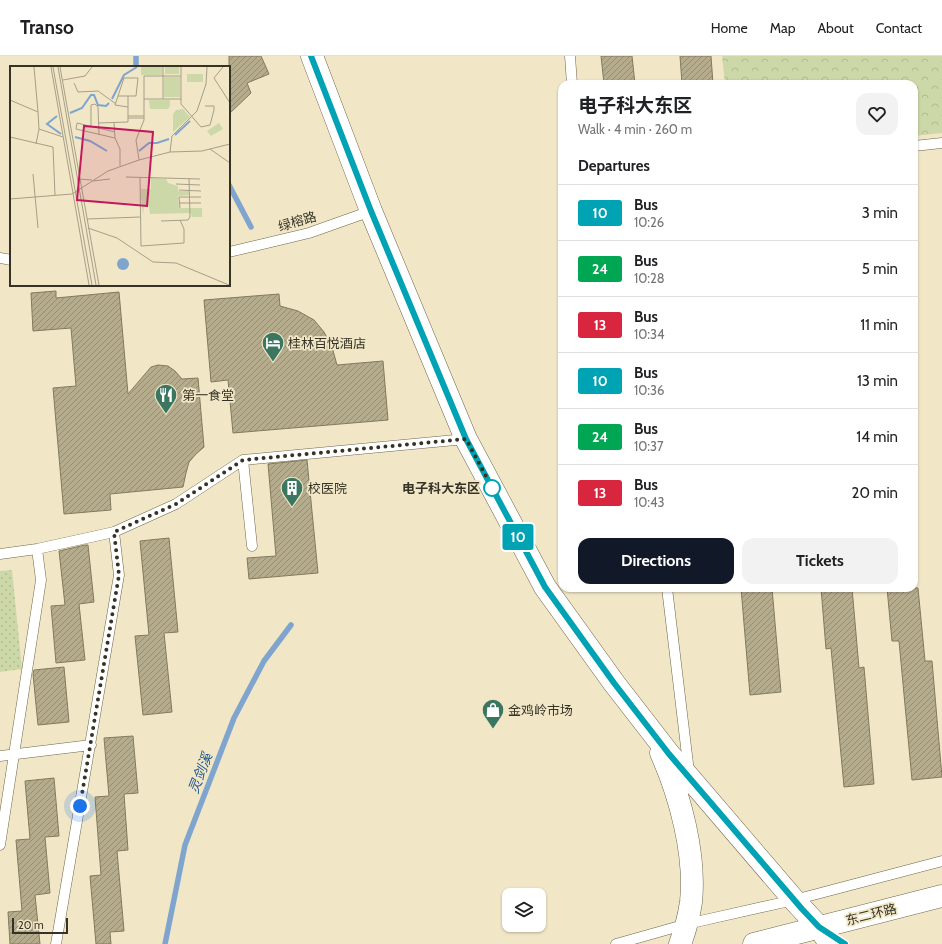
<!DOCTYPE html>
<html lang="en">
<head>
<meta charset="utf-8">
<style>
  body { margin:0; font-family:Cabin,"Noto Sans SC",sans-serif; background:#f2f2f2; color:#202124; height:100vh; display:flex; flex-direction:column; font-size:15px; white-space:nowrap }
  * { box-sizing:border-box; margin:0 }
  p { font-size:13px; color:#757577 }
  .icon { flex:none; width:22px; height:22px; fill:none; stroke:currentColor; stroke-width:2; stroke-linecap:round; stroke-linejoin:round }
  .map { position:relative; flex:1; overflow:hidden }
  .sheet { position:absolute; left:558px; top:24px; width:360px; height:512px; display:flex; flex-direction:column; background:#fff; border-radius:12px; box-shadow:0 1px 3px #0004 }
  .sheet>* { flex:none }
  .badge { padding:0 8px; border-radius:3px; font-size:14px; line-height:26px }
  .fabs { position:absolute; left:502px; top:832px; display:grid; gap:8px }
  .fabs a { display:grid; place-items:center; width:44px; height:44px; border-radius:8px; background:#fff; box-shadow:0 1px 3px #0004; font-size:20px }
  .scale { position:absolute; left:12px; bottom:10px; width:56px; box-sizing:border-box; padding-left:4px; border:2px solid #363326; border-top:0; font-size:11px; line-height:14px; white-space:nowrap; color:#363326; -webkit-text-stroke:3px #f1e7c7; paint-order:stroke }
  .you { position:absolute; width:20px; height:20px; margin:-10px; border:3px solid #fff; border-radius:50%; background:#1a73e8; box-shadow:0 0 0 6px #1a73e833 }
  .map>.badge { position:absolute; translate:-50% -50%; box-shadow:0 0 0 2px #fff }
  h2 { padding:0 20px; font-size:15px; line-height:36px }
  .round { display:grid; place-items:center; flex:none; width:42px; height:42px; border-radius:12px; background:#f2f2f2 }
  .headline { display:flex; align-items:center; justify-content:space-between; height:68px; padding:0 20px }
  h1 { font-size:19px; font-weight:700; line-height:30px }
  .button { display:flex; gap:8px; margin-top:auto; padding:8px 20px }
  .button a { flex:1; height:46px; border-radius:12px; background:#111827; color:#fff; font-size:16px; font-weight:700; line-height:46px; text-align:center }
  .button a+a { background:#f2f2f2; color:#202124 }
  ul { padding:0; list-style:none }
  li { display:flex; align-items:center; gap:12px; height:56px; padding:0 20px; border-top:1px solid #e0e0e0 }
  li div { flex:1 }
  li b { display:block; font-size:15px }
  li em { font-style:normal }
  li .badge { min-width:44px; font-weight:700; text-align:center }
  header { display:flex; align-items:center; gap:24px; box-sizing:border-box; height:56px; padding:0 20px; background:#fff; border-bottom:1px solid #e0e0e0 }
  header strong { font-size:19px }
  nav { display:flex; gap:22px; margin-inline-start:auto; font-size:14px }
  .map>svg:first-child { display:block }
</style>
</head>
<body>
<header>
<strong>Transo</strong>
<nav><a>Home</a><a>Map</a><a>About</a><a>Contact</a></nav>
</header>
<div class="map">
<svg width="942" height="888" viewBox="0 0 942 888">
  <defs>
    <pattern id="forest-crowns" width="20" height="18" patternUnits="userSpaceOnUse"><rect width="20" height="18" fill="#cdd8a8"/><path d="M2 6a3 3 0 1 1 6 0M12 15a3 3 0 1 1 6 0" fill="none" stroke="#b1ba90"/></pattern>
    <pattern id="park-dots" width="8" height="8" patternUnits="userSpaceOnUse"><rect width="8" height="8" fill="#cdd8a8"/><path d="M2 2h.1M6 6h.1" fill="none" stroke="#b1ba90" stroke-width="1.8" stroke-linecap="round"/></pattern>
    <pattern id="building-hatch" width="6" height="6" patternUnits="userSpaceOnUse"><rect width="6" height="6" fill="#b5ac8d"/><path d="M-1 1l2-2M0 6l6-6M5 7l2-2" fill="none" stroke="#948d73"/></pattern>
  </defs>
  <rect width="100%" height="100%" fill="#f1e7c7"/>
  <!-- forest -->
  <path fill="url(#forest-crowns)" d="M722,0h220v77l-28,3v-52h-189z"/>
  <!-- park -->
  <path fill="url(#park-dots)" d="M12,514l10,99 -22,3v-101z"/>
  <g fill="none" stroke-linecap="round" stroke-linejoin="round">
    <!-- stream -->
    <path stroke="#7fa5ce" stroke-width="5.5" d="M136,0v11
      M229,129l22,42
      M165,888l20,-99 49,-127 30,-57 27,-36"/>
  </g>
  <!-- building -->
  <path fill="url(#building-hatch)" stroke="#827a5d" d="M229,0h32l8,18 -22,9 4,10 -22,21z
    M601,0h31l3,28h-31z
    M680,0h31l2,28h-31z
    M56,235v7l63,-6 9,102 23,-27 7,-2 10,1 7,5 7,8 16,-1 6,69 -8,7 -7,8 -3,11 -3,14 -73,7 1,16 -47,4 -11,-126 23,-2 -5,-58 -38,3 -2,-38z
    M279,238l1,12 18,5 16,9 10,12 8,15 5,18 46,-4 5,59 -155,13 -5,-53 -17,2 -7,-82z
    M307,404l11,113 -69,6 -2,-21 29,-2 -8,-92z
    M169,482l9,94 -14,1 8,79 -29,3 -8,-79 14,-1 -9,-94z
    M85,489h3l6,57 -15,2 6,56 -29,3 -5,-57 14,-1 -6,-54z
    M741,532h31l9,104 -31,3z
    M821,532h31l7,80 5,-1 10,117 -30,3 -13,-139 -5,1z
    M887,532h31l7,73h7l10,116 -30,3 -13,-139h-7z
    M64,611l5,55 -31,3 -5,-51 1,-4z
    M133,680l5,57 -14,1 4,56 -11,1 7,80 -14,1 1,12h-15l-6,-68 11,-1 -6,-78 14,-1 -5,-58z
    M54,722l5,58 -14,1 5,56 -15,2 5,49h-30l-2,-32 14,-1 -6,-71 14,-1 -5,-58z"/>
  <g fill="none" stroke-linecap="round" stroke-linejoin="round">
    <!-- lane casing -->
    <g stroke="#6e6649" stroke-width="11">
      <path id="lane" d="M570,0l2,28
        M914,90l28,-3
        M229,196l80,-19 62,-22
        M0,202l11,2
        M243,404l9,86
        M0,498l37,-5 77,-17 62,-28 67,-44 223,-21
        M667,532l22,184
        M0,700l91,-11
        M0,789l41,-265 -4,-31
        M56,888l63,-369 -5,-43
        M616,888l71,-20 107,-24 148,-39"/>
    </g>
    <!-- secondary casing -->
    <g stroke="#6e6649" stroke-width="23">
      <path id="secondary" d="M312,0l59,155 95,228 79,148 69,96 55,71 125,146 25,27 11,17
        M661,697c19,42 35,102 30,149 -2,14 -6,29 -11,42"/>
    </g>
    <!-- primary casing -->
    <g stroke="#6e6649" stroke-width="23">
      <path id="primary" d="M754,888l188,-48"/>
    </g>
    <!-- lane -->
    <use href="#lane" stroke="#fff" stroke-width="10"/>
    <!-- secondary -->
    <use href="#secondary" stroke="#fff" stroke-width="22"/>
    <!-- primary -->
    <use href="#primary" stroke="#fff" stroke-width="22"/>
  </g>
  <g fill="none" stroke-linecap="round" stroke-linejoin="round">
    <!-- line casing -->
    <g stroke="#fff" stroke-width="9">
      <path id="line" d="M311,0l60,155 95,228 79,148 69,96 55,71 133,155 17,18 26,17"/>
    </g>
    <!-- line -->
    <use href="#line" stroke="#00a3b4" stroke-width="6"/>
    <!-- walk -->
    <path stroke="#363326" stroke-width="4" stroke-dasharray="0 7.2" d="M80,750l39,-231 -5,-43 62,-28 67,-44 223,-21 29,54 -3,-5"/>
  </g>
  <!-- icons -->
  <defs>
    <g id="hotel-pin" transform="scale(1.15)"><path d="M0 17L-7.5 6A9.5 9.5 0 1 1 7.5 6Z" fill="#3a7660" stroke="#f1e7c7"/><path d="M-6-4.5h1.5V1H6V5H4.5V3h-9V5H-6ZM-4 0a1.8 1.8 0 1 1 3.6 0ZM.5 0V-2.5h3Q6-2.5 6 0Z" fill="#fff"/></g>
    <g id="restaurant-pin" transform="scale(1.15)"><path d="M0 17L-7.5 6A9.5 9.5 0 1 1 7.5 6Z" fill="#3a7660" stroke="#f1e7c7"/><path d="M-5-6h1v4h1v-4h1v4h1v-4h1v5L-1.5 .5V6h-2V.5L-5-1ZM5-6V6H3V1.5H1.5Q1.5-4 5-6Z" fill="#fff"/></g>
    <g id="building-pin" transform="scale(1.15)"><path d="M0 17L-7.5 6A9.5 9.5 0 1 1 7.5 6Z" fill="#3a7660" stroke="#f1e7c7"/><path d="M-4-6H4V6H1V3H-1V6H-4ZM-2.5-4.3h1.7v1.8h-1.7ZM.8-4.3h1.7v1.8H.8ZM-2.5-1h1.7V.8h-1.7ZM.8-1h1.7V.8H.8Z" fill="#fff"/></g>
    <g id="shop-pin" transform="scale(1.15)"><path d="M0 17L-7.5 6A9.5 9.5 0 1 1 7.5 6Z" fill="#3a7660" stroke="#f1e7c7"/><path d="M-5-2.5h2.3a2.7 3.5 0 0 1 5.4 0H5L5.5 6h-11ZM-1.5-2.5h3a1.5 2.3 0 0 0-3 0Z" fill="#fff"/></g>
  </defs>
  <g fill-rule="evenodd">
    <use href="#hotel-pin" x="273" y="287"/>
    <use href="#restaurant-pin" x="166" y="339"/>
    <use href="#building-pin" x="292" y="432"/>
    <use href="#shop-pin" x="493" y="654"/>
  </g>
  <!-- markers -->
  <circle fill="#fff" stroke="#00a3b4" stroke-width="2" cx="492" cy="432" r="8"/>
  <g text-anchor="middle" stroke-width="3.5" stroke-linejoin="round" paint-order="stroke">
    <!-- street labels -->
    <g font-size="13" fill="#363326" stroke="#f1e7c7">
      <text transform="translate(297 165) rotate(-16)" y="5">绿榕路</text>
      <text transform="translate(871 858) rotate(-14)" y="5">东二环路</text>
    </g>
    <!-- poi labels -->
    <g font-size="13" fill="#363326" stroke="#f1e7c7" text-anchor="start">
      <text x="288" y="292">桂林百悦酒店</text>
      <text x="182" y="344">第一食堂</text>
      <text x="308" y="437">校医院</text>
      <text x="508" y="659">金鸡岭市场</text>
    </g>
    <!-- stop labels -->
    <g font-size="13" font-weight="bold" fill="#363326" stroke="#f1e7c7" text-anchor="end">
      <text x="480" y="437">电子科大东区</text>
    </g>
    <!-- water labels -->
    <g font-size="14" font-style="italic" fill="#23588d" stroke="#f1e7c7">
      <text transform="translate(200 717) rotate(-69)" y="5">灵剑溪</text>
    </g>
  </g>
  <!-- overview -->
  <g transform="translate(10 10)">
    <rect width="220" height="220" fill="#f1e7c7"/>
    <path d="M155,1h14v7h-14zM177,8h16v8h-16zM154,11h16v20h-16zM209,57l4,6 -12,7 -4,-5z" fill="#cdd8a8"/>
    <path d="M131,1h21v8h-21zM139,34h21v6l-2,3h-18zM173,43l7,8 -17,15v-18l3,-4zM141,112l15,1 2,4 10,3v5h11v4l-11,1 1,12h23v9h-10l-1,-4 -41,1 -1,-7h-5l-1,8 -3,-26h11z" fill="#cdd8a8"/>
    <path d="M107 198a6 6 0 1 1 12 0a6 6 0 1 1-12 0Z" fill="#7fa5ce"/>
    <path fill="none" stroke="#7fa5ce" stroke-width="2" d="M102,33l12,-24 13,-8M60,47l12,-5 9,-13h3l4,10 8,1 3,-3M47,50l-10,8 14,10M165,69l15,-14M65,71l15,4 17,10M129,85l10,-8h8l12,-4"/>
    <path fill="none" stroke="#a69f87" stroke-width="1" d="M24,1l4,45M41,1l38,218M43,1l39,218M48,1l38,218M50,1l39,218M153,1v32M171,1v37l20,23 9,-2 4,-15v-4h-9M213,1l-9,11 16,25M53,14l22,-4 7,-9M64,17l4,9 20,-1 18,13M108,30h18l2,-18h-14l-9,27 13,2M134,33h37M0,34l28,12 1,17 -3,15M118,50h16M118,52h16M88,57l30,-1v-26M104,57l1,15 5,11v17M81,61v-22l4,-1 3,3 1,28M29,63l24,8M105,66l-38,-9 -1,6 39,9M0,71l43,10 2,48M200,83l20,14M160,86l2,-16 25,-25 9,-27 1,-17M129,94l-3,-20 8,-20v-44h37M23,108l5,54M116,111l74,2M130,111l1,69 43,-3v-14l-4,-9M68,113l14,1M83,115l17,-2M166,118l24,1M169,124l22,1M0,133l62,-5 36,-23 31,-11 31,-8 32,-1 28,-7M170,137h21M170,142l-1,-11h22M77,153l53,-2M151,155l27,-1 2,-3 -1,-39M78,162l29,10 36,24 23,1 53,22"/>
    <path fill="#c2185b" fill-opacity="0.15" stroke="#c2185b" stroke-width="2" d="M74,60l69,6 -6,74 -70,-6z"/>
    <rect width="220" height="220" fill="none" stroke="#363326" stroke-width="2"/>
  </g>
</svg>
<div class="fabs">
<a><svg class="icon" aria-label="layers" viewBox="0 0 24 24"><path d="M12 4l9 5-9 5-9-5zM3 14l9 5 9-5"/></svg></a>
</div>
<div class="scale">20 m</div>
<div class="you" style="left:80px;top:750px"></div>
<b class="badge" style="left:518px;top:481px;background:#00a3b4;color:#fff">10</b>
<section class="sheet">
<div class="headline"><div><h1>电子科大东区</h1><p>Walk · 4 min · 260 m</p></div><a class="round"><svg class="icon" aria-label="heart" viewBox="0 0 24 24"><path d="M12 20l-8-8c-3-5 5-10 8-4 3-6 11-1 8 4z"/></svg></a></div>
<h2>Departures</h2>
<ul>
<li><span class="badge" style="background:#00a3b4;color:#fff">10</span><div><b>Bus</b><p>10:26</p></div><em>3 min</em></li>
<li><span class="badge" style="background:#00a651;color:#fff">24</span><div><b>Bus</b><p>10:28</p></div><em>5 min</em></li>
<li><span class="badge" style="background:#d7263d;color:#fff">13</span><div><b>Bus</b><p>10:34</p></div><em>11 min</em></li>
<li><span class="badge" style="background:#00a3b4;color:#fff">10</span><div><b>Bus</b><p>10:36</p></div><em>13 min</em></li>
<li><span class="badge" style="background:#00a651;color:#fff">24</span><div><b>Bus</b><p>10:37</p></div><em>14 min</em></li>
<li><span class="badge" style="background:#d7263d;color:#fff">13</span><div><b>Bus</b><p>10:43</p></div><em>20 min</em></li>
</ul>
<div class="button"><a>Directions</a><a>Tickets</a></div>
</section>
</div>
</body>
</html>
